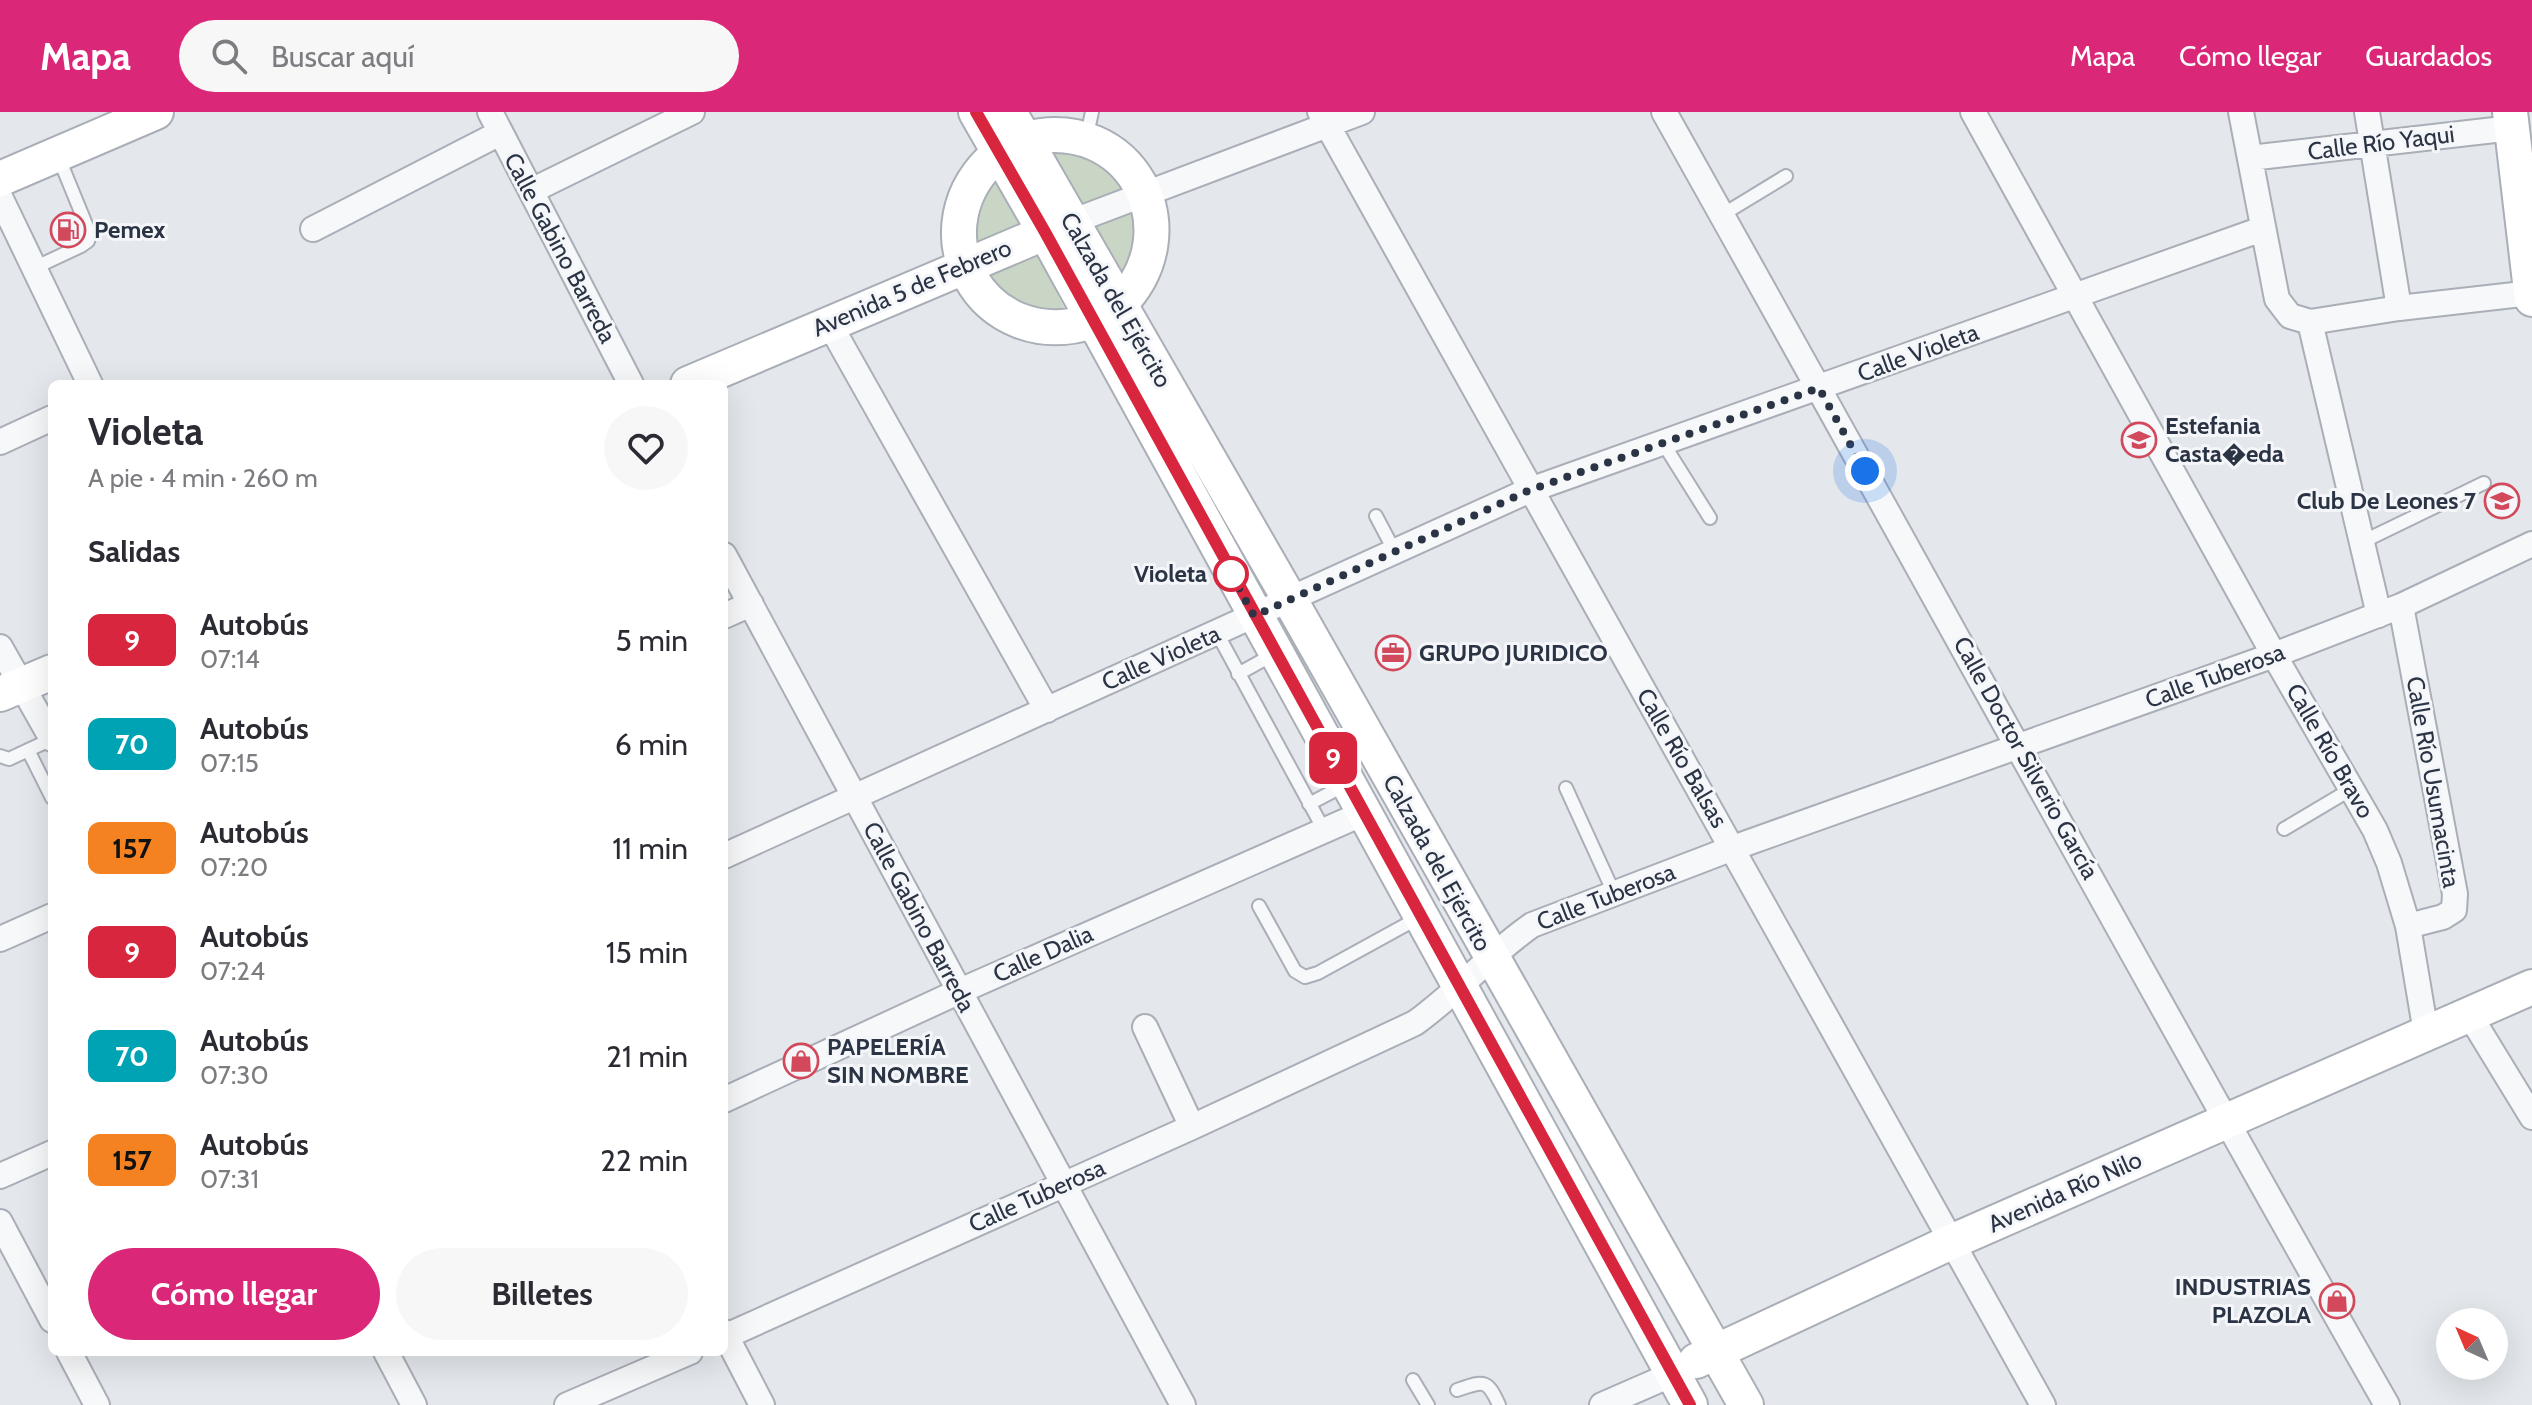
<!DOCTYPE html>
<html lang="es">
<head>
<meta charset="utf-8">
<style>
  body { margin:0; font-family:Cabin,sans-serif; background:#f7f7f7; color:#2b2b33; height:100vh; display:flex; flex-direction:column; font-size:30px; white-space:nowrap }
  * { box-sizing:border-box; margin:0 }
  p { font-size:26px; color:#7c7c81 }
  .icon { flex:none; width:44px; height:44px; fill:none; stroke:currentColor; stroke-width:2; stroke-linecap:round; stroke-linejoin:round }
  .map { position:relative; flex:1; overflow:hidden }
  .drawer { position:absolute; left:48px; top:268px; width:680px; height:976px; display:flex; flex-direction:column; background:#fff; border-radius:12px; box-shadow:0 8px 32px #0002 }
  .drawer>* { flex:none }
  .badge { padding:0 16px; border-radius:12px; font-size:28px; line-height:52px }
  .needle { width:52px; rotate:316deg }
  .controls { position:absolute; left:2436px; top:1196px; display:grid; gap:16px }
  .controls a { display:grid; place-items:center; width:72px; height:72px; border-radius:50%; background:#fff; box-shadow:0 8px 32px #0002; font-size:40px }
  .you { position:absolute; width:40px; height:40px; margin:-20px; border:6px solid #fff; border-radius:50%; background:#1a73e8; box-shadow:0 0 0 12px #1a73e833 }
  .map>.badge { position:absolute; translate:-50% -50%; box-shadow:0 0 0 4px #fff }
  h2 { padding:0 40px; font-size:30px; line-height:72px }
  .round { display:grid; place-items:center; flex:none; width:84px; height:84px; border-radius:42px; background:#f7f7f7 }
  .headline { display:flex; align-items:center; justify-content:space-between; height:136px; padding:0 40px }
  h1 { font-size:38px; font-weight:800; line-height:60px }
  .cta { display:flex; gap:16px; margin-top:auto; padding:16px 40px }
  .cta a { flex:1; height:92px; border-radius:48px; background:#db2777; color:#fff; font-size:32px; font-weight:800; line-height:92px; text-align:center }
  .cta a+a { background:#f7f7f7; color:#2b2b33 }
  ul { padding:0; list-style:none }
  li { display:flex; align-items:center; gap:24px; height:104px; padding:0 40px }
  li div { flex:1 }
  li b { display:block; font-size:30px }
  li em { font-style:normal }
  li .badge { min-width:88px; font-weight:700; text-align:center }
  header { display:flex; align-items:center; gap:48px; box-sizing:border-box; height:112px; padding:0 40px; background:#db2777; color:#fff }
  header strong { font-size:38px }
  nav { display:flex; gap:44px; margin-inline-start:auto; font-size:28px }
  .search { width:560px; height:72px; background:#f7f7f7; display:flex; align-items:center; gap:20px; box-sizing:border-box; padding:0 28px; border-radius:44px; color:#7c7c81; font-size:30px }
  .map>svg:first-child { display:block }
</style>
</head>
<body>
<header>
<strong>Mapa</strong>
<div class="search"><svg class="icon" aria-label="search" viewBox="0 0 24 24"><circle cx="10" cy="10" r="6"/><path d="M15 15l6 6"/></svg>Buscar aquí</div>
<nav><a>Mapa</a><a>Cómo llegar</a><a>Guardados</a></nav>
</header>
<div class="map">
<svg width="2532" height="1293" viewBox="0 0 2532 1293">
  <rect width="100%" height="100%" fill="#e4e7ec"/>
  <!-- green -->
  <path fill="#c9d6c5" d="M1048,35l38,1 42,42 -57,24z
    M992,54l36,69 -58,26 -7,-23z
    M1146,94l-26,92 -37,-68z
    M1035,136l36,74 -32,3 -60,-45z"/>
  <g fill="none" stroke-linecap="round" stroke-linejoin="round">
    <!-- lane casing -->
    <g stroke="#a9aeb7" stroke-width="16">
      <path id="lane" d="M1086,27l6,-27
        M1722,103l64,-39
        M34,156l47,-22 7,-5 2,-7 -32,-78
        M1663,331l47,75
        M1376,404l19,36
        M2362,430l122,-59
        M1217,521l107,197
        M1238,562l36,-20
        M28,638l24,48
        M0,644l9,3 43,-20
        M1566,676l48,105
        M1309,692l36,-19
        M2284,717l69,-41
        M1259,794l36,65 10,6 13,-4 102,-56
        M1413,1268l15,25
        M1457,1278c26,-9 30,-12 42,15"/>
    </g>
    <!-- street casing -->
    <g stroke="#a9aeb7" stroke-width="28">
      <path id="street" d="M490,0l141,272
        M1320,0l723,1293
        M1664,0c242,430 478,864 723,1293
        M1973,0l301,543 101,175 14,33 19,63 18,107
        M2241,0l36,187 13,17 20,6 89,-14 133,-15
        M2367,0l32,196
        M2250,46l262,-30
        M531,79l161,-79
        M0,85l90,187
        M1071,110l291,-110
        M313,117l187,-96
        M2310,210l69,293
        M829,211l218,387
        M0,330l52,-24
        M724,443l459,850
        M2401,494l54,288 -1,16 -11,7 -35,9
        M724,504l27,-12
        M0,535l52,92
        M724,744l806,-366 732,-261
        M0,827l52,-23
        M2469,902l63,103
        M1145,915l47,100
        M724,988l236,-109 404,-178
        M0,1064l52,-23
        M0,1110l52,98
        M724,1220l38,73
        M724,1225l468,-210 223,-104c42,-30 75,-69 117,-98l201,-77 541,-193 127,-49 131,-62
        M69,1240l28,53
        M386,1240l28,53
        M567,1293l123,-53
        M1602,1293l71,-31"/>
    </g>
    <!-- secondary casing -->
    <g stroke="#a9aeb7" stroke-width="38">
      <path id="secondary" d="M976,0l69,120 645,1173
        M1009,0l281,488 456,805
        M2510,0l22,187
        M1025,27c104,-27 169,90 94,166
        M999,41c-89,74 -17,204 94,168
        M0,67l156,-67
        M688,272l375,-159
        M0,582l52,-22
        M1696,1249l255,-119 581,-255"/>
    </g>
    <!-- lane -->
    <use href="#lane" stroke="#f7f8fa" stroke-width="12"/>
    <!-- street -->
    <use href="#street" stroke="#f7f8fa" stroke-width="24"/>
    <!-- secondary -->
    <use href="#secondary" stroke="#fff" stroke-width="34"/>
  </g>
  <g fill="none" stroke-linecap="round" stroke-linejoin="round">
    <!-- line casing -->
    <g stroke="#fff" stroke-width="18">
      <path id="line" d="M976,0l69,120 645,1173"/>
    </g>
    <!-- line -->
    <use href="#line" stroke="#d7263d" stroke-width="12"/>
    <!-- walk -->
    <path stroke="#2b3445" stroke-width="8" stroke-dasharray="0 14.4" d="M1231,462l-6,-12 29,54 276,-126 289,-102 46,83"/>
  </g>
  <!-- icons -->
  <defs>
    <g id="fuel-ring" transform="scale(1.8)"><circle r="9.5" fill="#f4f6f9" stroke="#d1495b" stroke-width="1.5"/><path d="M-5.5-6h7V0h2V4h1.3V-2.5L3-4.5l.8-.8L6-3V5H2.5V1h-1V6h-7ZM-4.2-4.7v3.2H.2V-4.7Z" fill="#d1495b"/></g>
    <g id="school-ring" transform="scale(1.8)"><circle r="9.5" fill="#f4f6f9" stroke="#d1495b" stroke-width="1.5"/><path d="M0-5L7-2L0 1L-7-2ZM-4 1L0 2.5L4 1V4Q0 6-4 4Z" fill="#d1495b"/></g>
    <g id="office-ring" transform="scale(1.8)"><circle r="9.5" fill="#f4f6f9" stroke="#d1495b" stroke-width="1.5"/><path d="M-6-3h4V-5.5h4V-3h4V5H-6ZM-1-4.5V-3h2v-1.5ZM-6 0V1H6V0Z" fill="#d1495b"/></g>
    <g id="shop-ring" transform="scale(1.8)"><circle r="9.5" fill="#f4f6f9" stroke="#d1495b" stroke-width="1.5"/><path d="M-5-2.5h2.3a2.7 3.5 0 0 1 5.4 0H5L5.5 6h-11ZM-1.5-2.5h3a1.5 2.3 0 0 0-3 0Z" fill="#d1495b"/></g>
  </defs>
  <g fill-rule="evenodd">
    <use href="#fuel-ring" x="68" y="118"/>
    <use href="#school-ring" x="2139" y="328"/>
    <use href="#school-ring" x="2502" y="389"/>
    <use href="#office-ring" x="1393" y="541"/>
    <use href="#shop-ring" x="801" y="949"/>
    <use href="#shop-ring" x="2337" y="1189"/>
  </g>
  <!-- markers -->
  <circle fill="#fff" stroke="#d7263d" stroke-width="4" cx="1231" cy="462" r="16"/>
  <g text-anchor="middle" stroke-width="6" stroke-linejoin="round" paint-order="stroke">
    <!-- street labels -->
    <g font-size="24" fill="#2b3445" stroke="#f4f6f9">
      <text transform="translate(2381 31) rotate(-7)" y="8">Calle Río Yaqui</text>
      <text transform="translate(560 136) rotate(62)" y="8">Calle Gabino Barreda</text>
      <text transform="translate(912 176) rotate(-23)" y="8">Avenida 5 de Febrero</text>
      <text transform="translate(1116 188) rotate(60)" y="8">Calzada del Ejército</text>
      <text transform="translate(1918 241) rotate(-20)" y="8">Calle Violeta</text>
      <text transform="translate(1161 546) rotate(-24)" y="8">Calle Violeta</text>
      <text transform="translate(2215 564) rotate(-20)" y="8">Calle Tuberosa</text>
      <text transform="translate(2330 639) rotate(60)" y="8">Calle Río Bravo</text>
      <text transform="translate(1682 646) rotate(60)" y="8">Calle Río Balsas</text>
      <text transform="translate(2026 646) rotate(61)" y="8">Calle Doctor Silverio García</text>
      <text transform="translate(2433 670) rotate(80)" y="8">Calle Río Usumacinta</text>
      <text transform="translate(1437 751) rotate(61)" y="8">Calzada del Ejército</text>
      <text transform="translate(1606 785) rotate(-21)" y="8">Calle Tuberosa</text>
      <text transform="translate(919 805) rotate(62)" y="8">Calle Gabino Barreda</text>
      <text transform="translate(1043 842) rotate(-24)" y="8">Calle Dalia</text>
      <text transform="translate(2065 1080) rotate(-24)" y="8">Avenida Río Nilo</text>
      <text transform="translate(1037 1084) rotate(-24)" y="8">Calle Tuberosa</text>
    </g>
    <!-- poi labels -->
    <g font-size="24" font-weight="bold" fill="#2b3445" stroke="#f4f6f9" text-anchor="start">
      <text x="94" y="126">Pemex</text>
      <text x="2165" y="322">Estefania<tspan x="2165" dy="28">Casta�eda</tspan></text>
      <text x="2476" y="397" text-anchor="end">Club De Leones 7</text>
      <text x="1419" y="549">GRUPO JURIDICO</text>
      <text x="827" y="943">PAPELERÍA<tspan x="827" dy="28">SIN NOMBRE</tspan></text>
      <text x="2311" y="1183" text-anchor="end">INDUSTRIAS<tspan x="2311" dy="28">PLAZOLA</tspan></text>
    </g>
    <!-- stop labels -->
    <g font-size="24" font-weight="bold" fill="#2b3445" stroke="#f4f6f9" text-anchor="end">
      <text x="1207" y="470">Violeta</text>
    </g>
  </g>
</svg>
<div class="controls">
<a><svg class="needle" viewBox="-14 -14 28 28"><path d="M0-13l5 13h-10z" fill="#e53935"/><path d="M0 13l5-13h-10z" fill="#7c7c81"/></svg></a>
</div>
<div class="you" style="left:1865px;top:359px"></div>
<b class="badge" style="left:1333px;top:646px;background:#d7263d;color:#fff">9</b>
<section class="drawer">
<div class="headline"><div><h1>Violeta</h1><p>A pie · 4 min · 260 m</p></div><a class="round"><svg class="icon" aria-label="heart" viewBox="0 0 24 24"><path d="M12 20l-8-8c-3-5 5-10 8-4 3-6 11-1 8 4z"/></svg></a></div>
<h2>Salidas</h2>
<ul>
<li><span class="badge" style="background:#d7263d;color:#fff">9</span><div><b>Autobús</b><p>07:14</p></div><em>5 min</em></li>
<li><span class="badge" style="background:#00a3b4;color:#fff">70</span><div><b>Autobús</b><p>07:15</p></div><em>6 min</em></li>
<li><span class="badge" style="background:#f58220;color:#111">157</span><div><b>Autobús</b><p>07:20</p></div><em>11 min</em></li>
<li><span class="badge" style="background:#d7263d;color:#fff">9</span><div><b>Autobús</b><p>07:24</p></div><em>15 min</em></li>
<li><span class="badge" style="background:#00a3b4;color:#fff">70</span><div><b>Autobús</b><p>07:30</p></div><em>21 min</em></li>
<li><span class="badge" style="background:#f58220;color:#111">157</span><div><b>Autobús</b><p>07:31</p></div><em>22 min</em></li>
</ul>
<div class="cta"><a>Cómo llegar</a><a>Billetes</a></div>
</section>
</div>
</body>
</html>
